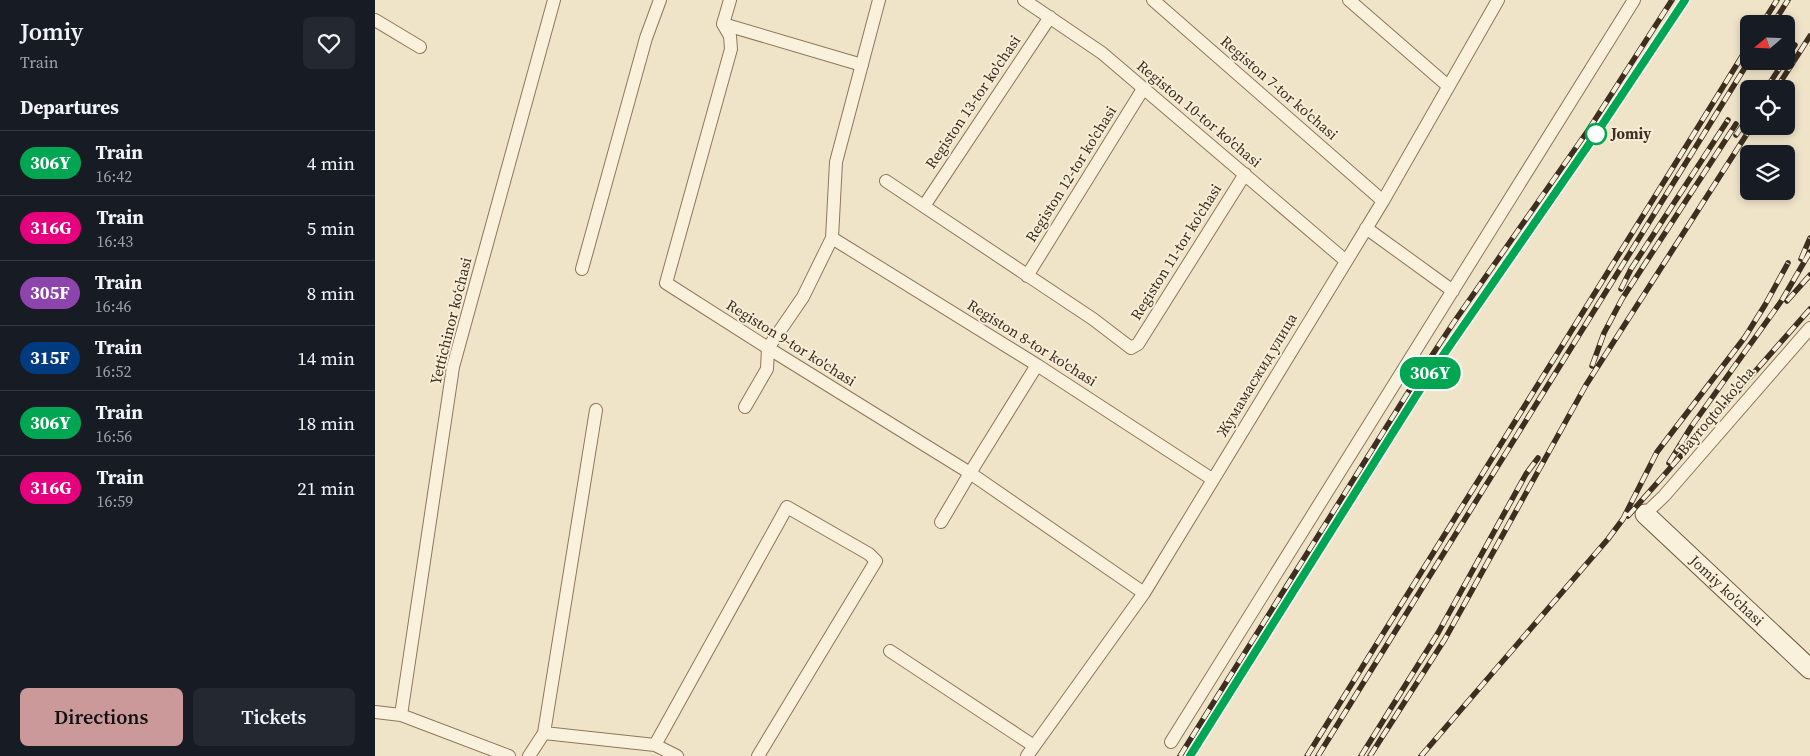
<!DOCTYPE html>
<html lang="en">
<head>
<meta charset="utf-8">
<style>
  body { margin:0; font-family:"Source Serif 4",serif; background:#242831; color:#f1f3f6; height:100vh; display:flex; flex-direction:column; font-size:19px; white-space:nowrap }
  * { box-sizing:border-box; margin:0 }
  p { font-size:16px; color:#9ea1a6 }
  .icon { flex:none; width:28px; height:28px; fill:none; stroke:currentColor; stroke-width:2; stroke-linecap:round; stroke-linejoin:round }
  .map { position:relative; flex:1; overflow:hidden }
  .drawer { display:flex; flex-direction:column; background:#171b24; width:375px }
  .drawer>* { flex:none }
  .badge { padding:0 10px; border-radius:16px; font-size:18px; line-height:32px }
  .needle { width:32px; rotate:251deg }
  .controls { position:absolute; left:1365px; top:15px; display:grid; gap:10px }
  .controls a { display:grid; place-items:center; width:55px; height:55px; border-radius:8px; background:#171b24; box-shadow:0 2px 8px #0003; font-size:25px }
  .map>.badge { position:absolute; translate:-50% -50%; box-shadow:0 0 0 2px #fff }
  h2 { padding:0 20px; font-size:19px; line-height:45px }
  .round { display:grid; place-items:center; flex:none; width:52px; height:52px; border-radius:8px; background:#242831 }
  .summary { display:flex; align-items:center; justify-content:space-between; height:85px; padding:0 20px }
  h1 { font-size:24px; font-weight:600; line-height:38px }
  .action { display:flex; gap:10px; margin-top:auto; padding:10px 20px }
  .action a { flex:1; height:58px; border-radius:8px; background:#cc999b; color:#111; font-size:20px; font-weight:600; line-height:58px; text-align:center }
  .action a+a { background:#242831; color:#f1f3f6 }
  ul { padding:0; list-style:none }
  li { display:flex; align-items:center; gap:15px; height:65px; padding:0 20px; border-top:1px solid #363941 }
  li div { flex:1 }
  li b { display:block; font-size:19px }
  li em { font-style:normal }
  li .badge { min-width:55px; font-weight:700; text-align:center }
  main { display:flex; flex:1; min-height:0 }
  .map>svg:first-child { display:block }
</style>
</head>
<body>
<main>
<section class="drawer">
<div class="summary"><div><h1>Jomiy</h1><p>Train</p></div><a class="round"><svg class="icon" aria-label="heart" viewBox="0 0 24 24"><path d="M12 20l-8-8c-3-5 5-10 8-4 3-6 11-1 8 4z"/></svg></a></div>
<h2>Departures</h2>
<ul>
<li><span class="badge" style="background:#00a651;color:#fff">306Y</span><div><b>Train</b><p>16:42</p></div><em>4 min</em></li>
<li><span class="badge" style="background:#e6007e;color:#fff">316G</span><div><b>Train</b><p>16:43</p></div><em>5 min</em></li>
<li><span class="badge" style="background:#8e44ad;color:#fff">305F</span><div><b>Train</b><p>16:46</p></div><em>8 min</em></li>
<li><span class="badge" style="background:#003b80;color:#fff">315F</span><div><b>Train</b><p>16:52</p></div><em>14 min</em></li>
<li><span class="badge" style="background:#00a651;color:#fff">306Y</span><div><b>Train</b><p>16:56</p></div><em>18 min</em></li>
<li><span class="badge" style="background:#e6007e;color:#fff">316G</span><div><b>Train</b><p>16:59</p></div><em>21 min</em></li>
</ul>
<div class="action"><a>Directions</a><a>Tickets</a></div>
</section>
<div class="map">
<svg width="1435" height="756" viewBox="0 0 1435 756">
  <rect width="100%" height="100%" fill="#f0e4c8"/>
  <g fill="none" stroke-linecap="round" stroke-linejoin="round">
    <!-- street casing -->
    <g stroke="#8d765c" stroke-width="14">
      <path id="street" d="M355,0l-7,24 7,12 1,13 -65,234 102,65 202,125 174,120
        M649,0l78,53 244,208
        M778,0l230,201
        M974,0l99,86
        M0,20l45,27
        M348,24l139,41
        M511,181l207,138 38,29 7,-4 107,-170
        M549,206l126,-189
        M991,228l87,63
        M457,238l205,127 175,114
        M207,269l64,-231 14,-38
        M652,276l116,-187
        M393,348l35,-51 29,-59 4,-76 43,-162
        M370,407l22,-38 1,-21
        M1270,514l19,-18 146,-168
        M566,522l29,-49 67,-108
        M515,651l144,95
        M0,712l26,3 108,41
        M26,715l52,-348 101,-367
        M169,733l52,-323
        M796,742l463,-742
        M280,745l132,-238 82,47 7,7 -118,195
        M154,756l15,-23 111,12 22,11
        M652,756l117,-163 239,-392 115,-201"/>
    </g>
    <!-- secondary casing -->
    <g stroke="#6f573f" stroke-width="21">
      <g id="secondary">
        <path id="s1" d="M1270,514l165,155"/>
      </g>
    </g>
    <!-- street -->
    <use href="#street" stroke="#faf1dc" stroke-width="12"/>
    <!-- secondary -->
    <use href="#secondary" stroke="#faf1dc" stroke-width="19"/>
    <!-- rail casing -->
    <g stroke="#3d2e20" stroke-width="5.5">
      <path id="rail" d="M1387,24l15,-24
        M1398,24l15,-24
        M1411,58l9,-13
        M1391,89l18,-28
        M1401,89l34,-53
        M1361,135l13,-19
        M1426,259l9,-21
        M1246,289l10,-20 97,-149
        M1412,301l23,-26
        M1217,366l12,-33 18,-34 114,-175
        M1294,463l22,-36 91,-127 28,-48
        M1253,516l182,-207
        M805,756l239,-381 35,-53 135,-193 83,-129
        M815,756l236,-376 170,-246 89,-134
        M932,756l442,-711
        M943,756l431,-695
        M986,756l77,-123 88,-159 12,-16
        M995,756l75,-117 141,-254 166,-259
        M1046,756l187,-217 15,-20 34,-67 88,-115 20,-32 23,-42"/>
    </g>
    <!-- rail -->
    <use href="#rail" stroke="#f7eed8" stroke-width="4" stroke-dasharray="11" stroke-linecap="butt"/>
  </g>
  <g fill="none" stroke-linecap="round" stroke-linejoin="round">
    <!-- line casing -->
    <g stroke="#fff" stroke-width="11">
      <path id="line" d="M815,756l236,-376 170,-246 89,-134"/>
    </g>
    <!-- line -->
    <use href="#line" stroke="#00a651" stroke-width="8"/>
  </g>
  <!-- markers -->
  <circle fill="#fff" stroke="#00a651" stroke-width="2.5" cx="1221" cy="134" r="10"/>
  <g text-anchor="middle" stroke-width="4" stroke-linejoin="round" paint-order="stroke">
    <!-- street labels -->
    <g font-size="15" fill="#3d2e20" stroke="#f7eed8">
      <text transform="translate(904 88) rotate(41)" y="5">Registon 7-tor ko'chasi</text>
      <text transform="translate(598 102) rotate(-56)" y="5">Registon 13-tor ko'chasi</text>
      <text transform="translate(824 114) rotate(40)" y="5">Registon 10-tor ko'chasi</text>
      <text transform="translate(696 174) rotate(-58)" y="5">Registon 12-tor ko'chasi</text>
      <text transform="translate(801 252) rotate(-58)" y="5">Registon 11-tor ko'chasi</text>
      <text transform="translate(76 321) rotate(-76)" y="5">Yettichinor ko‘chasi</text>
      <text transform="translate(416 343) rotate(32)" y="5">Registon 9-tor ko'chasi</text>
      <text transform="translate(657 343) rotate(32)" y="5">Registon 8-tor ko'chasi</text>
      <text transform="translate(882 375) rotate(-59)" y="5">Жумамасжид улица</text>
      <text transform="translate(1341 411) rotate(-50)" y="5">Bayroqtol ko'cha</text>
      <text dy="5" stroke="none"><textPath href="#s1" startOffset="112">Jomiy ko'chasi</textPath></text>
    </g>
    <!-- stop labels -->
    <g font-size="15" font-weight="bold" fill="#3d2e20" stroke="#f7eed8" text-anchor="start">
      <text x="1236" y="139">Jomiy</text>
    </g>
  </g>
</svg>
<div class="controls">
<a><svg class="needle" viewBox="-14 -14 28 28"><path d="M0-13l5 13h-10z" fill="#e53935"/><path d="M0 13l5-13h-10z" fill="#9ea1a6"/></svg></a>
<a><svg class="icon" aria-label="locate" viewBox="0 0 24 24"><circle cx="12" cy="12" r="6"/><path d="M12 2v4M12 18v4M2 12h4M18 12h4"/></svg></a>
<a><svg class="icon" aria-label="layers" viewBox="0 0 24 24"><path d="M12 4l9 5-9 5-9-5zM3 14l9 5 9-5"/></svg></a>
</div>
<b class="badge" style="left:1055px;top:373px;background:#00a651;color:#fff">306Y</b>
</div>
</main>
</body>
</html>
